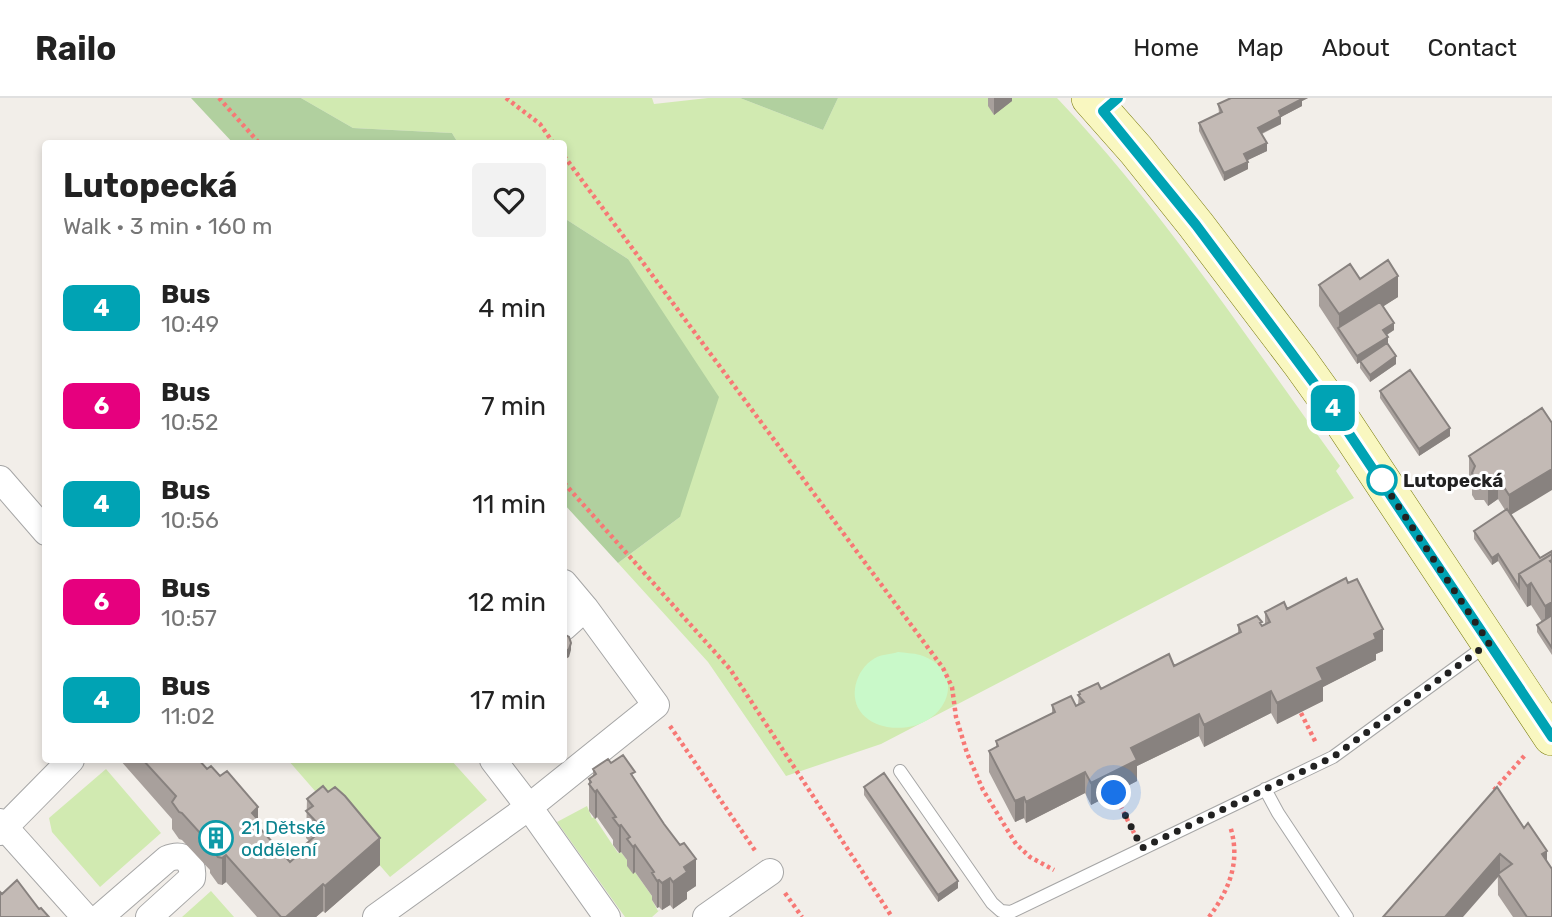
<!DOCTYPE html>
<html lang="en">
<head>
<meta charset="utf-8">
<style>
  body { margin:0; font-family:Rubik,sans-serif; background:#f2f2f2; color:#222; height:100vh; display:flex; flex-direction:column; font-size:26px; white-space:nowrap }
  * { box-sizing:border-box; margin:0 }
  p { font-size:23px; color:#767676 }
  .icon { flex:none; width:38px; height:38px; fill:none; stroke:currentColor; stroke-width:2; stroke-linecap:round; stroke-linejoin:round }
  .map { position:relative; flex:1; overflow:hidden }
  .details { position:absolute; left:42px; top:42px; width:525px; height:623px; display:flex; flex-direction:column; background:#fff; border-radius:7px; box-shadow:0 4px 10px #0003 }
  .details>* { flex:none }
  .badge { padding:0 14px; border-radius:10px; font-size:24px; line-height:46px }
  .you { position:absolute; width:35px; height:35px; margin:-18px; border:5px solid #fff; border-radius:50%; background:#1a73e8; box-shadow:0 0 0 10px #1a73e833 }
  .map>.badge { position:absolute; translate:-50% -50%; box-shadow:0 0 0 4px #fff }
  .round { display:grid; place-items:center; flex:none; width:74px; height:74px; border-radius:7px; background:#f2f2f2 }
  .headline { display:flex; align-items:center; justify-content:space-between; height:119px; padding:0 21px }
  h1 { font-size:33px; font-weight:700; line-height:52px }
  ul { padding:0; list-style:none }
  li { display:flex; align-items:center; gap:21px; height:98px; padding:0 21px }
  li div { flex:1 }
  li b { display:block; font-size:26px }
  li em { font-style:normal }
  li .badge { min-width:77px; font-weight:700; text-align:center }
  header { display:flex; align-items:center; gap:42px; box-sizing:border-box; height:98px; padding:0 35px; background:#fff; border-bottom:2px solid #e0e0e0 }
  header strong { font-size:33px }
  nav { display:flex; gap:38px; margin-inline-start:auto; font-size:24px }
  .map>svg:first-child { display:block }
</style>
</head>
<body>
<header>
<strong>Railo</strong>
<nav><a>Home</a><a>Map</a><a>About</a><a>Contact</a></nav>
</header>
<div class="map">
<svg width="1552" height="819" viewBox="0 0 1552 819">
  <rect width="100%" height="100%" fill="#f2eee9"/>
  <!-- grass -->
  <path fill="#d1eab1" d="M301,0h351l2,6 54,-6h32l83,32 15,-32h219c106,112 192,243 283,368l-4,5 18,27 -473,246 -95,32 -78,-114 -90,-99 62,-46 -52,-258 -64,-41v-74l-106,-1 -6,-10 -99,-5z
    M288,662h163l36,40 -97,77z
    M106,671l55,64 -61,54 -48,-55 -3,-14z
    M587,708l5,12 2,-1 24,36 3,-1 9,12 -2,2 5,7 2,-1 19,27 -2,1 6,11 4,-3 -10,9h-27l-68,-95z
    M211,793l23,26h-52z"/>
  <!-- forest -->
  <path fill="#b1d09f" d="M191,0h110l52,30 99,5 6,10h-225z
    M740,0h98l-15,32z
    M564,120l64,41 91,138 -39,120 -62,46 -54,-59z"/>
  <!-- park -->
  <path fill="#c9f9c9" d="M898,554c7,1 15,1 22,3 53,17 25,81 -33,72 -10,-2 -21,-7 -27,-16 -12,-18 -2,-45 17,-54 7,-3 15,-3 21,-5z"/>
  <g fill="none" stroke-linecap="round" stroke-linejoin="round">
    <!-- lane casing -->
    <g stroke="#a6a6a6" stroke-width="14">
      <path id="lane" d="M900,673l92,132 9,8 10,1 322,-155 155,-113
        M1265,691l13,24 69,104"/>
    </g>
    <!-- street casing -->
    <g stroke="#a6a6a6" stroke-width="28">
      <path id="street" d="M0,381l46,53
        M564,529l21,-19
        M493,662l36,47 127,-102 -71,-97 -21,-25
        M0,724l85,95
        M0,734l71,-72
        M100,819l67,-58c16,-7 27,2 25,19l-43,39
        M376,819l153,-110 78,110
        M706,819l64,-45"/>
    </g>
    <!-- secondary casing -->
    <g stroke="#777a08" stroke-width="38">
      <path id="secondary" d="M1090,0l46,52 60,75 104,137 43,60 209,315"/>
    </g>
    <!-- path -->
    <path stroke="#f77875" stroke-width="4.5" stroke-dasharray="3.5 3.5" stroke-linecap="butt" d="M219,0l41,46
      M506,0l34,26 14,20
      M564,58l379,512 9,19 4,30 11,36 16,37 33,54 14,13 24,13
      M564,385l166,186 162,248
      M1301,615l15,30
      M670,628l86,126
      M1494,692l32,-36
      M1114,695l20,40
      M785,795l17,24
      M1209,819c21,-28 32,-57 21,-91"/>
    <!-- lane -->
    <use href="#lane" stroke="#fff" stroke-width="12"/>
    <!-- street -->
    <use href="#street" stroke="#fff" stroke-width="26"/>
    <!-- secondary -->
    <use href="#secondary" stroke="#f9f7c0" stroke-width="37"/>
  </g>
  <!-- wall -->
  <path fill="#a8a09c" d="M988,0h24v3l-18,14 -6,-9z
    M1231,0h77l-6,3v5l-21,11v7l-19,10 5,17 -20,9 1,9 -24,12 -25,-50v-8l20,-10 -1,-9z
    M1360,181l38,18 -15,9 11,24 -7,5 1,10 8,19 -26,18 -10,-14v-6l-3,2 -38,-58v-21z
    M1380,293l70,45 -31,20 -39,-58z
    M1542,310l-31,107 29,43 12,-7v104l-15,-23v-7l5,-3 -11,-17 -4,2 -29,-46 -6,4 -18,-26v-8l31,-21 -7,-11 -10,7 -4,-6h-9l-3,-5v-13l-3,-4v-22z
    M1287,511l96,42 -7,3v6l-53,27v14l-46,23 -6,-11 -67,34 -5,-11 -62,30v15l-46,24 -6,-12 -59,30 -2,-5 -9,4 -26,-50v-21l7,-4v-6l56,-28v-8l24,1 2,-1 1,-13 22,-3 73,-23 64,-33v-8l24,1 3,-2v-12z
    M120,662h79l59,60 3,10 29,32 7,-6v-4l12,-11 -3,-3 1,-39 73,66 -55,48 -2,-2 -7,6h-59l-31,-35 -4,3 -4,-1 -8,-11v-3l-28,-30 -3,-1 -7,-10v-10z
    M611,665l24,17 61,106 -9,6v7l-14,10 -3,-4 -8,5 -3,-3 -2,1 -5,-8v-4l-17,-24 -2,2 -6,-8v-6l-6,-8 -2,1 -6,-8v-5l-16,-23 -2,2 -6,-8v-32l4,-3v-7z
    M864,689l94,101 -20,14 -74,-107z
    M1497,689l50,74 5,56h-39l-15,-22z"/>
  <!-- shaded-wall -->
  <path fill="#88827f" d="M994,0h18v3l-18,14z
    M1299,0h9l-6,3v5l-21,11v7l-23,11v-7l21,-17z
    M1267,45v8l-23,11v-8z
    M1248,64v7l-24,12v-8z
    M1398,178v21l-56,36 -3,-5v-14z
    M1394,225v7l-11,7v-7z
    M1388,239v8l-31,19v-8z
    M1396,258v8l-26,18v-7z
    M1450,330v8l-31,20v-7z
    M1552,371v21l-43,26v-21z
    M1498,380v21l-10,7v-21z
    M1498,456v7l-6,4v-7z
    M1552,462v21l-21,2v22l-4,2v-21z
    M1552,504v21l-7,4v-21z
    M1383,531v22l-7,3v6l-53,27v14l-46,23v-21l40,-35z
    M571,545v7l-2,7 -5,3v-8z
    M1271,593v22l-67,34v-22z
    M1199,616v22l-62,30v15l-46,24v-22l40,-35z
    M1085,674v21l-59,30v-21z
    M597,692v27l-2,2v-27z
    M1024,699v21l-9,4v-21z
    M258,709v19l3,-3v27l-9,-37z
    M621,727v27l-2,1v-27z
    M380,740v27l-55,48v-27z
    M635,747v27l-2,2v-27z
    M1547,753v21l-5,-18z
    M1500,756v21l-2,-1v3l-35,40h-18z
    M226,757v27l-4,3v-27z
    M696,761v27l-9,6v7l-14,10v-27l11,-15z
    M670,780v27l-8,5v-27z
    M659,782v27l-2,1v-27z
    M958,783v7l-20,14v-7z
    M323,786v27l-7,6h-30z"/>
  <!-- building -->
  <path fill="#c3bab5" stroke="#88827f" stroke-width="2" d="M1231,0h70l1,1 -23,12 2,5 -23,12 9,15 -23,11 4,8 -24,11 -25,-50 23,-11 -4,-8z
    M1388,162l10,16 -59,38 -20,-29 31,-21 10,15z
    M1380,204l14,21 -11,7 5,7 -31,19 -19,-28z
    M1387,245l9,13 -26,19 -10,-14z
    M1410,272l40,58 -31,21 -39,-58z
    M1542,310l10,15v46l-43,26 -11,-17 -10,7 -4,-7 -9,1 -3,-6 3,-7 -6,-10z
    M1507,411l33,49 12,-7v3l-33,20v13l-21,-33 -6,4 -18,-27z
    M1552,456v6l-2,1 2,2v39l-7,4 -14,-23 -4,3 -8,-12z
    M1346,480l2,5 9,-4 26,50 -9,5 2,5 -59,29 6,12 -46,23 -6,-12 -67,34 -5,-11 -68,34 6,12 -46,23 -6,-11 -59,30 -2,-5 -9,4 -26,-50 9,-5 -2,-5 59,-29 -3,-7 19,-9 5,10 8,-4 -6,-7 2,-1 -1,-2 19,-9 3,6 68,-35 5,12 67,-34 -3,-7 19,-9 5,6 -2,1 2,3 8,-4 -5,-10 19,-10 3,7z
    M1552,517v33l-15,-23z
    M564,536l5,3 2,6 -2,6 -5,3z
    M623,657l12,17 -4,2 33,50 16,21 4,-2 12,16 -12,8 3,5 -14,10 -3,-4 -8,5 -3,-3 -2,1 -5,-8 2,-1 -19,-27 -2,2 -6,-8 3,-2 -9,-12 -2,1 -6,-8 3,-1 -19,-27 -2,2 -6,-8 2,-2 -2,-3 7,-5 -3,-5 15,-10 3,4z
    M143,662h56l8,9 4,-3 9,10 7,-5 31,36 -6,6 9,10 -3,3 32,36 9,-8 -2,-2 26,-23 -17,-18 7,-5 -6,-7 16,-13 5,6 7,-5 10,9 35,42 -55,48 -2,-2 -37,33h-5l-55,-62 -4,3 -4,-1 -8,-11 1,-1 -29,-32 -3,-1 -7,-10 4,-6z
    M884,675l74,108 -20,14 -74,-108z
    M1497,689l27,41 4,-5 19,28 -5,3 10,15v48h-25l-29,-43 14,-10 -12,-10 -55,63h-62z
    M17,782l22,29 2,-1 8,9h-49v-25l2,2z"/>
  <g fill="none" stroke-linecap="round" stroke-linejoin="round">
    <!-- line casing -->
    <g stroke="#fff" stroke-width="16">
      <path id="line" d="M1118,0l-15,13 93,114 132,177 224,335"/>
    </g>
    <!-- line -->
    <use href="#line" stroke="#00a3b4" stroke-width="10"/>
    <!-- walk -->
    <path stroke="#222" stroke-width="7" stroke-dasharray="0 12.6" d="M1114,695l28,55 191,-91 156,-114 -110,-166 3,3"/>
  </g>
  <!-- icons -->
  <defs>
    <g id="building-ring" transform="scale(1.75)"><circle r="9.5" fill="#fff" stroke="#0f9aa8" stroke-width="1.5"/><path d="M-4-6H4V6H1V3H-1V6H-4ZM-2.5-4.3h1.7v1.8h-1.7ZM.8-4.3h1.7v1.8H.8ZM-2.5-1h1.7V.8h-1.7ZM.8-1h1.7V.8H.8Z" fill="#0f9aa8"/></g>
  </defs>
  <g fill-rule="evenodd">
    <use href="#building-ring" x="216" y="740"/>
  </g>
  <!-- markers -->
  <circle fill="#fff" stroke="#00a3b4" stroke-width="3.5" cx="1382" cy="382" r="14"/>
  <g text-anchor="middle" stroke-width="6" stroke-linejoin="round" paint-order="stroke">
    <!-- stop labels -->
    <g font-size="19" font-weight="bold" fill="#222" stroke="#fff" text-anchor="start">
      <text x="1403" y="389">Lutopecká</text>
    </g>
    <!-- culture labels -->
    <g font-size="19" fill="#0d838f" stroke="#fff" text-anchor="start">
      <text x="241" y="736">21 Dětské<tspan x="241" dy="22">oddělení</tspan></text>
    </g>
  </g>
</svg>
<div class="you" style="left:1114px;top:695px"></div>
<b class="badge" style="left:1333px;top:310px;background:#00a3b4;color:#fff">4</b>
<section class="details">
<div class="headline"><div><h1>Lutopecká</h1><p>Walk · 3 min · 160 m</p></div><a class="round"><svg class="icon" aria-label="heart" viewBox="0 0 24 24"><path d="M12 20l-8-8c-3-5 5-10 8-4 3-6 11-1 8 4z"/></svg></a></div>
<ul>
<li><span class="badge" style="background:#00a3b4;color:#fff">4</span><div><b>Bus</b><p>10:49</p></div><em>4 min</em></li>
<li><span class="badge" style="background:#e6007e;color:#fff">6</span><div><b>Bus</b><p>10:52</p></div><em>7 min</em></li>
<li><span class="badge" style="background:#00a3b4;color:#fff">4</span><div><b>Bus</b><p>10:56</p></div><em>11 min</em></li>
<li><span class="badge" style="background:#e6007e;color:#fff">6</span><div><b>Bus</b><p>10:57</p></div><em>12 min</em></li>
<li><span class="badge" style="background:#00a3b4;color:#fff">4</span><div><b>Bus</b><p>11:02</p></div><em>17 min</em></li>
</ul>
</section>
</div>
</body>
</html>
